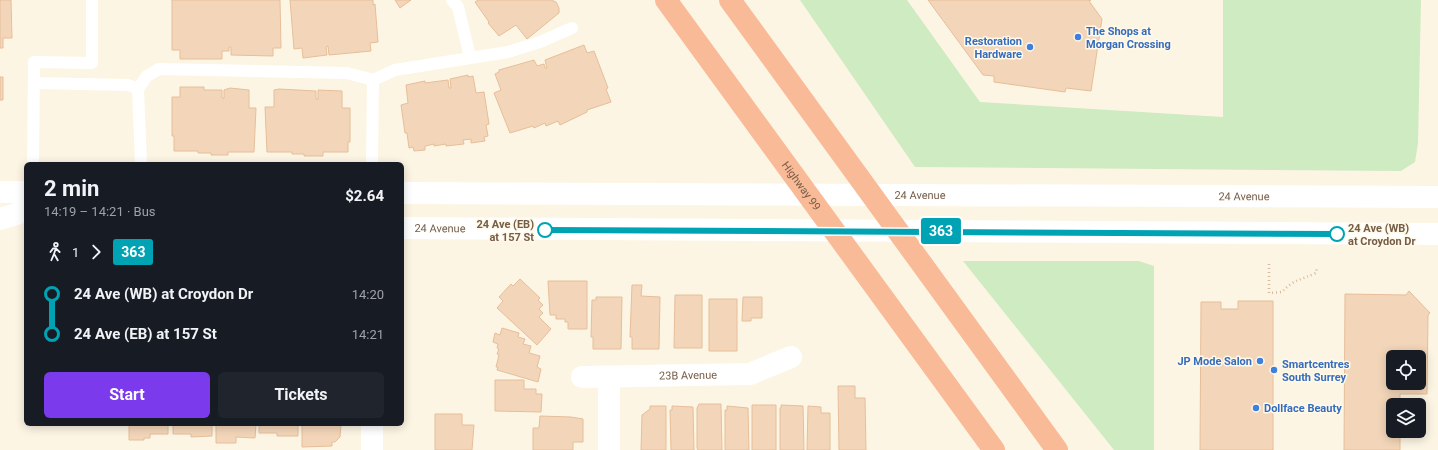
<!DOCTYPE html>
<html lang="en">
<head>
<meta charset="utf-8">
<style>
  body { margin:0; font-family:Roboto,sans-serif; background:#20242c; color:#f1f3f6; height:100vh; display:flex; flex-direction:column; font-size:15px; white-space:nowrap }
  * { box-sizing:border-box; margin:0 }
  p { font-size:13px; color:#9ea1a6 }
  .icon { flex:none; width:22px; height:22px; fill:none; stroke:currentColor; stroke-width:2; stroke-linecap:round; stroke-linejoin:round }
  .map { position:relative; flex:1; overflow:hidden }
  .sheet { position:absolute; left:24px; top:162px; width:380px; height:264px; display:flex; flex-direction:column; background:#171b24; border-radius:6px; box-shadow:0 2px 10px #0003 }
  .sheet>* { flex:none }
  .badge { padding:0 8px; border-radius:3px; font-size:14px; line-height:26px }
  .controls { position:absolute; left:1386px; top:350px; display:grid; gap:8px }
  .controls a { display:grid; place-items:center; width:40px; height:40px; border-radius:6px; background:#171b24; box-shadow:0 2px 10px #0003; font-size:20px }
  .map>.badge { position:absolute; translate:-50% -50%; box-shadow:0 0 0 2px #fff }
  .legs { display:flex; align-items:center; gap:6px; height:44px; padding:0 20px; font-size:13px }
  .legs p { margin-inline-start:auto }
  .summary { display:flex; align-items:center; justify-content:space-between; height:68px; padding:0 20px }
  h1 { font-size:22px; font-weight:700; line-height:30px }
  .button { display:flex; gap:8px; margin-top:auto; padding:8px 20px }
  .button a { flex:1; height:46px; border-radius:6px; background:#7c3aed; color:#fff; font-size:16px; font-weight:700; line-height:46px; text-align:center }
  .button a+a { background:#20242c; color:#f1f3f6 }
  ul { padding:0 20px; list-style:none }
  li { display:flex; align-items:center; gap:14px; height:40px; font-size:15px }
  li i { display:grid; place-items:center; width:6px; height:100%; margin:0 5px; background:currentColor }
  li i::after { content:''; width:10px; height:10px; margin:-5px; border:3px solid; border-radius:50%; background:#171b24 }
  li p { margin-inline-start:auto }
  li:first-child i { background:linear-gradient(#0000 50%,currentColor 0) }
  li:last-child i { background:linear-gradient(currentColor 50%,#0000 0) }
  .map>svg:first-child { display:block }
</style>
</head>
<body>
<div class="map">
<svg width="1438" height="450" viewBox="0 0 1438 450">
  <rect width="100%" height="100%" fill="#fdf5e3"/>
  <!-- green -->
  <path fill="#ceebc1" d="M800,0h107l73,102 243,15v-117h198l-3,143 -3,19 -14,9 -486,-4z
    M963,261h176l15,5v184h-40z"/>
  <!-- building -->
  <path fill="#f3d6b9" stroke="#e6be99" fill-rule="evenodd" d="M0,0h11l1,38h-9v10h-3z
    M172,0h108l1,48h-8v8l-42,-1v-8h-2v4h-7v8h-42v-9h-8z
    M290,0h83v5l2,-1 3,38 -8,1 1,8 -42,4 -1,-9 -2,1 1,8 -24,3 -1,-10 -8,1z
    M395,0h16l-11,8z
    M478,0h73l5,2 3,6v5l-32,26 -11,-14 -17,11 -11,-13 1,-1 -14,-20z
    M928,0h163l-2,1 13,18 -11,72 -25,-3 -1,4 -71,-10v-6l-11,-1z
    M584,45l3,8 7,-2 14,37 -2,1 5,13 -24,8v2l-27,13 -2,-4 -12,5 -1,-3 -11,5 -1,-2 -23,7 -16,-40 7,-3 -6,-16 4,-2v-2l35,-10 3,6 7,-2 1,4h2l-2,-8z
    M468,75v2l5,-1 3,17 8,-1 5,32 -3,1 2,11 -4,1 1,4 -14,2v-4l-8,1 1,4 -18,2v-2l-12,2v-2l-9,2v4l-11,1 -1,-4 -4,1 -2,-15h-2l-4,-28 7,-2 -2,-18 19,-4v2l23,-3 1,8h2l-1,-9z
    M0,77h3v23h-3z
    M180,87h24v3h18v8h2v-8l6,-2 19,2v18h7l-2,44h-26v3h-17v-2h-13v-2h-24v-15h-2v-39h8z
    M279,89l37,2v8h2v-9l24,1v17h8v34h-2v10h-25v4h-19v-2h-12v-2h-25l-2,-45h9v-17z
    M520,279l20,19 -2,2 5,5 -4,4 4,4 -4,4 12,12 -14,16 -40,-37 6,-7 -4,-4 12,-13 2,2z
    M548,281h39v48h-19v-7h-3v-3h-9v-4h-6z
    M632,285h10l-1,11 19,1 -1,52h-27v-12h-2z
    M1409,291l21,22 -2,2 -1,79h-27v11h-7v26h7v19h-56l1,-156 61,1zM1393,357h26v26h-26z
    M675,295h27v53h-28z
    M596,297h26l-1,52h-28v-12h-2l1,-37h4z
    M743,297h19v21h-11v3h-9z
    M709,299h28v52h-28z
    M1238,301h35v149h-73l1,-148h20v7h17z
    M502,328l17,5 -1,4 7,2 -2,5 8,2 -2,7 11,3 -3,11 4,2 -3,13 -41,-12 1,-3h-2l3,-12 -2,-1 2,-5 -2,-1 1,-4 -5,-2 2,-9 5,2z
    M495,380h29v9h12v5h6l-1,18 -46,-1z
    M838,386h17v12h10l1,52h-27z
    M699,404h22l1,46h-24l-1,-2v-40z
    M752,405h24v45h-24z
    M781,405l22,1 1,44h-24v-42h1z
    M650,406h16v44h-25l1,-35 8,-6z
    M672,406l21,1 1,43h-23l-1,-40h2z
    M727,406l21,2 1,42h-24v-40h2z
    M808,406l13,1v6h9v37h-23z
    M435,414h27v11h12l-2,25h-37z
    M540,416l31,1 12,2v23h-10v8h-40v-22h6z
    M129,424h39v10h-18v4h-6v2h-15z
    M173,424h39v12l-21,1v-3h-18z
    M216,424h40l-1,14 -19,-1v6h-20z
    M259,424h39v12h-21v-3h-18z
    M302,424h39l-1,13 -5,5h-3v4l-30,1z"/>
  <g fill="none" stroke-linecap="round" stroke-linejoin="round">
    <!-- path -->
    <path stroke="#d8b99c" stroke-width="2.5" stroke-dasharray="1 3" stroke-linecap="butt" d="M1269,264v29l13,-1c12,-13 19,-12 34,-19l1,-6"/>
    <!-- service -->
    <path stroke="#fff" stroke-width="12" d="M452,0l6,7 12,50
      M34,83l94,2 10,4 3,75
      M138,89l9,-13 12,-7 188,4 26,7 22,-10 113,-18 32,-10 32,-14
      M33,164l1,-102 58,1v-63
      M372,164l1,-84"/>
    <!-- minor -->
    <g stroke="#fff" stroke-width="22">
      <path id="s1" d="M582,377l168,-3 41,-17"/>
      <path d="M609,450v-73"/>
    </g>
    <!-- tertiary -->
    <path stroke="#fff" stroke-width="22" d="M372,450v-26"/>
    <!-- secondary -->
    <g stroke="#fff" stroke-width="22">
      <path d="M0,192h26"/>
      <path id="s2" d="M402,193l1036,4"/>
      <path d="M0,219l26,-8"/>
      <path id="s3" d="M402,228l1036,6"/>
    </g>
    <!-- motorway -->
    <g stroke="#f9ba97" stroke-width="22">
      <path id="s4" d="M666,0l328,450"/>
      <path d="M730,0l327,450"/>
    </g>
  </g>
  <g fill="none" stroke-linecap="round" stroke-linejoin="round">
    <!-- line-1 casing -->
    <g stroke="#fff" stroke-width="9">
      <path id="line-1" d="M545,230l792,4"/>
    </g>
    <!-- line-1 -->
    <use href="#line-1" stroke="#00a3b4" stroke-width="6"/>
  </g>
  <!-- markers -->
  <g fill="#3f7fe0" stroke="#fff9e9" stroke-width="1.5">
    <circle cx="1078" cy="37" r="4"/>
    <circle cx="1030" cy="47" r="4"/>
    <circle cx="1260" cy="361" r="4"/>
    <circle cx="1274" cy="370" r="4"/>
    <circle cx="1256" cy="408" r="4"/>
  </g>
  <g fill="#fff" stroke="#00a3b4" stroke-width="2">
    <circle cx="545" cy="230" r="7"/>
    <circle cx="1337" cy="234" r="7"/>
  </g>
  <g text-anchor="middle" stroke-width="3" stroke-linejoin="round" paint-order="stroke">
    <!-- shop labels -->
    <g font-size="11" font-weight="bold" fill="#366cbe" stroke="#fff9e9" text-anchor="start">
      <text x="1086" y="35">The Shops at<tspan x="1086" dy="13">Morgan Crossing</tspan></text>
      <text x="1022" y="45" text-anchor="end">Restoration<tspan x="1022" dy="13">Hardware</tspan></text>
      <text x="1252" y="365" text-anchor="end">JP Mode Salon</text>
      <text x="1282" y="368">Smartcentres<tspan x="1282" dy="13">South Surrey</tspan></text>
      <text x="1264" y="412">Dollface Beauty</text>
    </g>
    <!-- street labels -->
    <g font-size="11" fill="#765d48" stroke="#fff9e9">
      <text dy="4" stroke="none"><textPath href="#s4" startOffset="230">Highway 99</textPath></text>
      <text dy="4" stroke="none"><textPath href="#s2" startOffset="518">24 Avenue</textPath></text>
      <text dy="4" stroke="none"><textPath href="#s2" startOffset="842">24 Avenue</textPath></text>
      <text dy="4" stroke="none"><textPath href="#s3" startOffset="38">24 Avenue</textPath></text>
      <text dy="4" stroke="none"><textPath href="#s1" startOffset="106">23B Avenue</textPath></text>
    </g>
    <!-- stop labels -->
    <g font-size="11" font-weight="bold" fill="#765d48" stroke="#fff9e9" text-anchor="end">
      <text x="534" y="228">24 Ave (EB)<tspan x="534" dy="13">at 157 St</tspan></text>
      <text x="1348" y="232" text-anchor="start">24 Ave (WB)<tspan x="1348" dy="13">at Croydon Dr</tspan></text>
    </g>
  </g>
</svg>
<div class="controls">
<a><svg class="icon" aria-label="locate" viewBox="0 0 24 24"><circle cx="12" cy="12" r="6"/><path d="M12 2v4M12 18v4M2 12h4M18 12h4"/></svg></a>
<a><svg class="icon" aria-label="layers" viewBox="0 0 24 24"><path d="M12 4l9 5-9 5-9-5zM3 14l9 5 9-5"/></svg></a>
</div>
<b class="badge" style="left:941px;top:231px;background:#00a3b4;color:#fff">363</b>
<section class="sheet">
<div class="summary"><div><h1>2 min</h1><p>14:19 – 14:21 · Bus</p></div><b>$2.64</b></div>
<div class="legs"><svg class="icon" aria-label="walk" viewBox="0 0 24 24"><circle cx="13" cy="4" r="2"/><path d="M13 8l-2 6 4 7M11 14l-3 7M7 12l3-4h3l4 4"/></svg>1<svg class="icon" aria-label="forward" viewBox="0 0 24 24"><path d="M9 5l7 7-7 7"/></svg><b class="badge" style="background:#00a3b4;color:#fff">363</b></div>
<ul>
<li><i style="color:#00a3b4"></i><b>24 Ave (WB) at Croydon Dr</b><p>14:20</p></li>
<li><i style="color:#00a3b4"></i><b>24 Ave (EB) at 157 St</b><p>14:21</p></li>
</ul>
<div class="button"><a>Start</a><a>Tickets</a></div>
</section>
</div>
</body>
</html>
